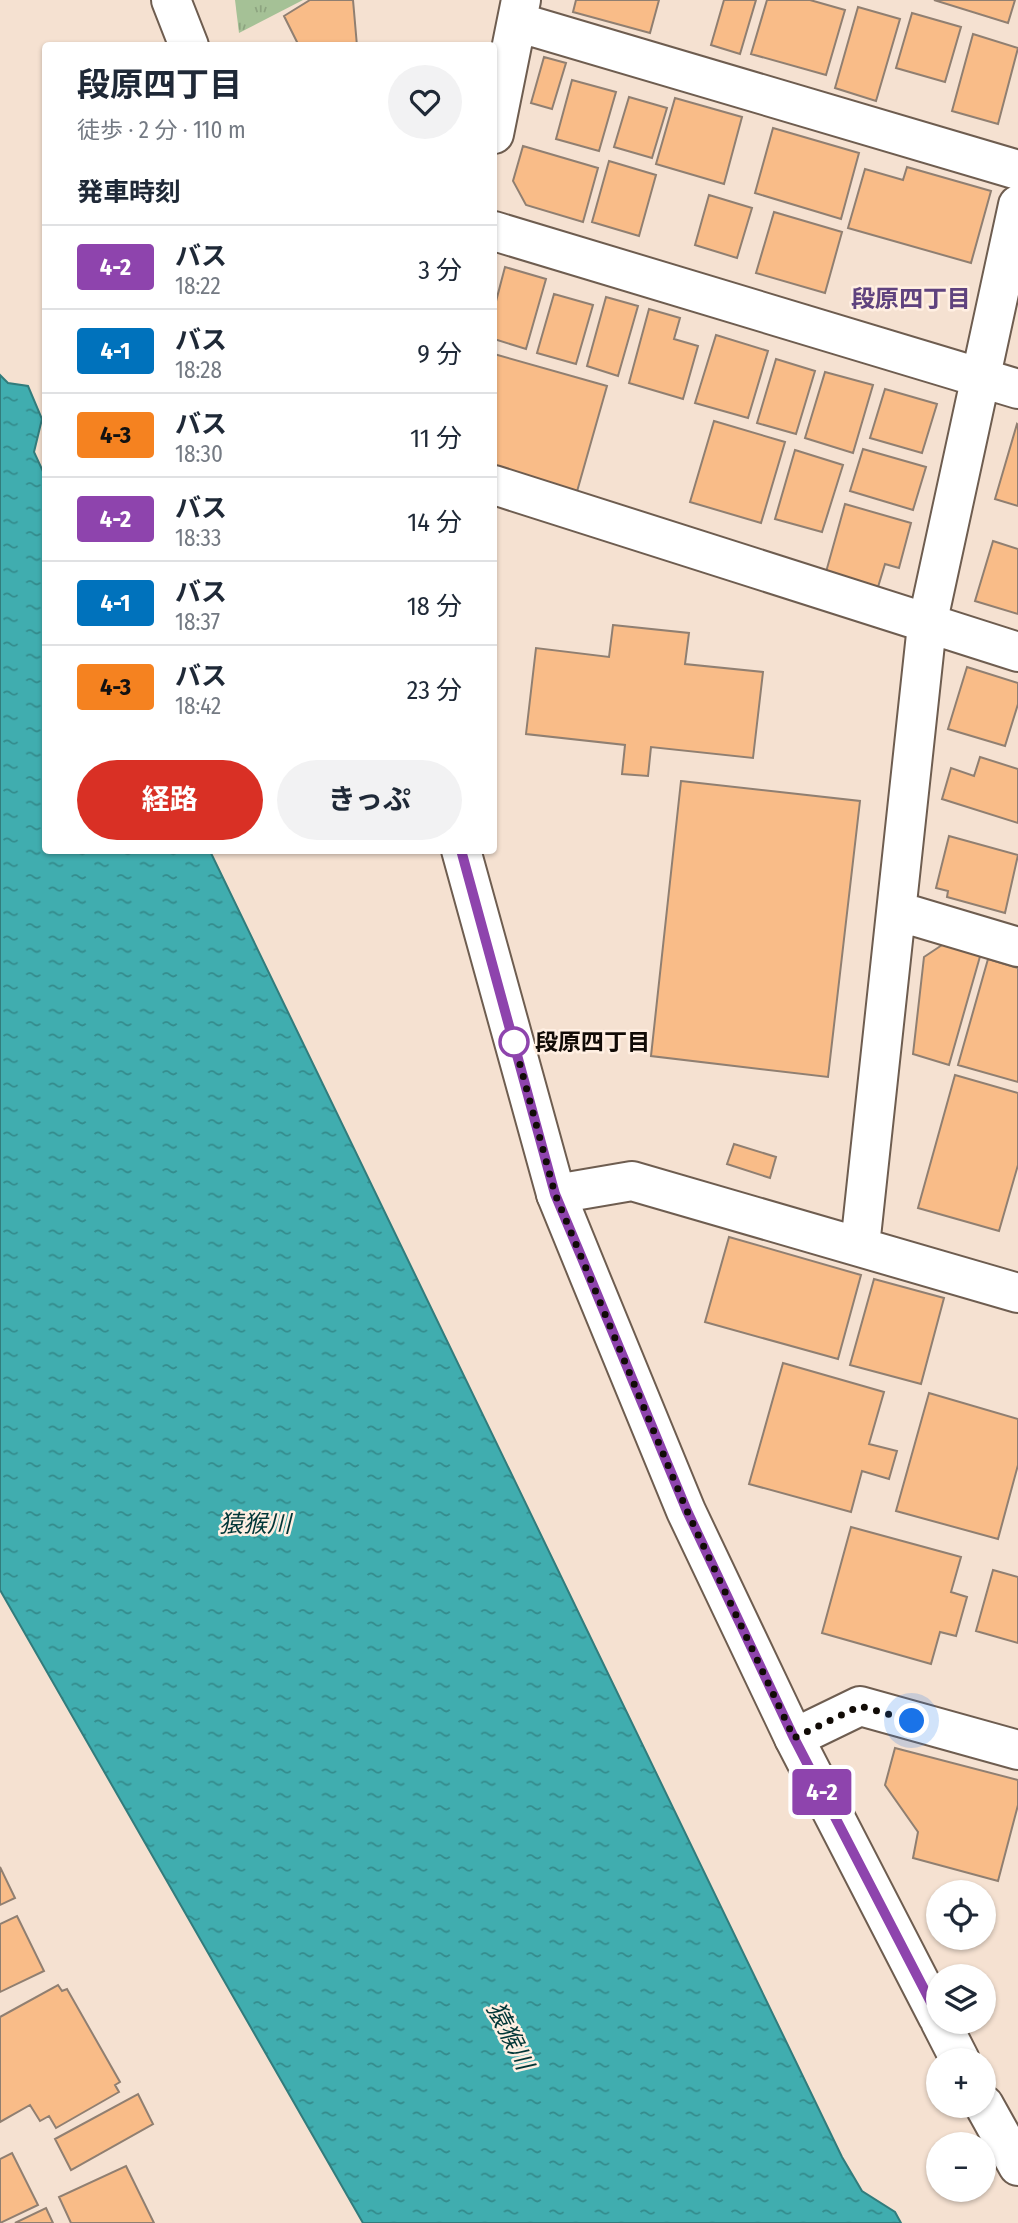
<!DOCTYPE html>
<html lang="ja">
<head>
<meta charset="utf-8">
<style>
  body { margin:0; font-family:"Fira Sans Condensed","Noto Sans JP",sans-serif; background:#f2f2f3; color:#1f2937; height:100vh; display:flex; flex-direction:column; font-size:26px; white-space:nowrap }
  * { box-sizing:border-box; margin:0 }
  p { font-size:23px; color:#747a83 }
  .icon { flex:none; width:38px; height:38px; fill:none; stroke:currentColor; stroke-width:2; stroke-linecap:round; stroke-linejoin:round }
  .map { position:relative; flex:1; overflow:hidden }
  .side { position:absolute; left:42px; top:42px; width:455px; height:812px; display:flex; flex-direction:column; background:#fff; border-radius:7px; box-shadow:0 2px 5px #0004 }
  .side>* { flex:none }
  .badge { padding:0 14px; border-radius:5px; font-size:24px; line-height:46px }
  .tools { position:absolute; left:926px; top:1880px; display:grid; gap:14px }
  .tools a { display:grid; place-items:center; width:70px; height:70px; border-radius:50%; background:#fff; box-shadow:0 2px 5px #0004; font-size:35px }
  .you { position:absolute; width:35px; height:35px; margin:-18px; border:5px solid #fff; border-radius:50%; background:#1a73e8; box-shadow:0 0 0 10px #1a73e833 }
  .map>.badge { position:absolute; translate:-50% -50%; box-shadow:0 0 0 4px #fff }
  h2 { padding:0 35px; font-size:26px; line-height:63px }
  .round { display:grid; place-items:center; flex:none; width:74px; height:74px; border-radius:37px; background:#f2f2f3 }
  .overview { display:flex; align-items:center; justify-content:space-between; height:119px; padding:0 35px }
  h1 { font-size:33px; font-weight:700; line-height:52px }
  .cta { display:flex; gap:14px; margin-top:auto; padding:14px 35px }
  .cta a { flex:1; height:80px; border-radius:42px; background:#d93025; color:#fff; font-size:28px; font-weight:700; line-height:80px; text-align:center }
  .cta a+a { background:#f2f2f3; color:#1f2937 }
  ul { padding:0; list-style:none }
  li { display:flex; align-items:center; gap:21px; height:84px; padding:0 35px; border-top:2px solid #e0e1e3 }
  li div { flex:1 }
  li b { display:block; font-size:26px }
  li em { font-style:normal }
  li .badge { min-width:77px; font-weight:700; text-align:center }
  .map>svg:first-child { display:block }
</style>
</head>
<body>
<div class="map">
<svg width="1018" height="2223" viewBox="0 0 1018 2223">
  <defs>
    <pattern id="park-tufts" width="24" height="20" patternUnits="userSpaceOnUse" patternTransform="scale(1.75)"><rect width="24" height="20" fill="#a5c196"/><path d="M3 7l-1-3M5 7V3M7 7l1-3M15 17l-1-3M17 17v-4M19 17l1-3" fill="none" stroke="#8da480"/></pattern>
    <pattern id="water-ripples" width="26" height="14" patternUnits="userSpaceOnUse" patternTransform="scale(1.75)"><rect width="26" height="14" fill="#40adaf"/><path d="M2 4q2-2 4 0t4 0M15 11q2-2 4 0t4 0" fill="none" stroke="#348b8c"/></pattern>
  </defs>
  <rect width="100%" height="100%" fill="#f5e1d1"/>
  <!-- park -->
  <path fill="url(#park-tufts)" d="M235,0h68l-64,33z"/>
  <!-- water -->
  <path fill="url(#water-ripples)" stroke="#327c7c" stroke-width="2" d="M0,375l8,8 20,3 14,33 -8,33 12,26v372l164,1 632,1306 20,34 33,21 6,11h-538l-363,-633z"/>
  <!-- building -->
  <path fill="#f9bc88" stroke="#907f71" stroke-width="2" d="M310,0h43l4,46h-58l-15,-30z
    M576,0h83l-9,33 -77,-21z
    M724,0h32l-16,54 -29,-9z
    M767,0h43l35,10 -19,65 -75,-21z
    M934,0h81l-7,23z
    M858,7l42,12 -24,82 -41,-13z
    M912,13l49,14 -16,55 -49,-14z
    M973,34l45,14 -20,76 -46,-13z
    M544,57l22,6 -14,46 -21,-6z
    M572,80l44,12 -17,59 -43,-12z
    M629,97l38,11 -15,50 -38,-11z
    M675,98l67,19 -18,67 -68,-20z
    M773,128l86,25 -18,66 -86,-26z
    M523,146l75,22 -15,54 -57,-17 -13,-24z
    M609,161l47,14 -17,61 -47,-14z
    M907,167l84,24 -20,72 -123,-35 17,-59 38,11z
    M709,195l43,13 -15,50 -42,-13z
    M774,212l68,20 -17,61 -69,-20z
    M505,267l41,12 -20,70 -32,-10v-30z
    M554,294l39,11 -17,59 -39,-11z
    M606,297l32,9 -20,70 -31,-10z
    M649,309l31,9 -6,21 24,7 -15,53 -54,-16z
    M716,335l52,16 -20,67 -53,-15z
    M494,354l113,32 -31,109 -82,-23z
    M776,359l39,12 -19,63 -39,-11z
    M825,372l48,13 -20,68 -48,-15z
    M885,389l52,15 -15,49 -52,-15z
    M714,421l71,21 -24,81 -71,-21z
    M1017,424l1,1v81l-23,-7z
    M863,449l63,18 -13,43 -63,-19z
    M795,450l48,15 -21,67 -47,-13z
    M845,504l66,19 -12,45 -14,-4 -7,23 -52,-15z
    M993,541l25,8v65l-43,-13z
    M613,625l76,8 -4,31 78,8 -10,86 -102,-11 -3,29 -26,-2 3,-29 -99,-11 10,-86 73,9z
    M967,667l51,16v21l-13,42 -57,-17z
    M980,757l38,12v54l-76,-24 9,-31 23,8z
    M681,781l179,20 -32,276 -177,-21z
    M949,836l69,19 -13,58 -58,-16 1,-6 -12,-3z
    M945,943l36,10 -32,112 -36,-11 11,-97z
    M988,959l30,9v114l-60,-17z
    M955,1075l63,18v72l-19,66 -81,-23z
    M734,1144l42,13 -6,21 -43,-14z
    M729,1237l132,38 -23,84 -133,-37z
    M874,1279l70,19 -23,86 -71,-19z
    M783,1363l101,29 -15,52 28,7 -8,28 -27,-8 -11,41 -102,-28z
    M929,1393l89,26v46l-20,74 -102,-28z
    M851,1527l110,30 -10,35 16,5 -11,39 -16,-4 -9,32 -109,-31z
    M993,1570l25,7v66l-42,-12z
    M895,1748l123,32v25l-20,76 -85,-23 5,-26 -33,-47z
    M0,1867l15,31 -15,7z
    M17,1916l27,55 -44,21v-68z
    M58,1985l4,6 5,-2 53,93 -5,3 4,7 -63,36 -7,-12 -9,5 -10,-16 -30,17v-105z
    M138,2094l15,30 -82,46 -16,-31z
    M12,2153l26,52 -38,18v-64z
    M126,2166l28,57h-83l-12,-26z
    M46,2208l7,15h-38z"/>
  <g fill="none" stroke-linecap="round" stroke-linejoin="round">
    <!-- street casing -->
    <g stroke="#6e5d50" stroke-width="42">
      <path id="street" d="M517,22l501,148
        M494,134l27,-134
        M494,231l524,158
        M494,485l524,167
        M897,911l121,36
        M556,1194l76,-13 386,112
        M860,1246l67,-621 91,-420
        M794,1738l66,-32 158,44"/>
    </g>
    <!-- secondary casing -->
    <g stroke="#6e5d50" stroke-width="42">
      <path id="secondary" d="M171,0l18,46
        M461,850l95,344 33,81 97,236 108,227 144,279
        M940,2021l20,39
        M984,2105l34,61"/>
    </g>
    <!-- street -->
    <use href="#street" stroke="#fff" stroke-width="38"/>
    <!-- secondary -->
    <use href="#secondary" stroke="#fff" stroke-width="38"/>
  </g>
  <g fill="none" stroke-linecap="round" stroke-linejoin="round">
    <!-- line casing -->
    <g stroke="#fff" stroke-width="16">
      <path id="line" d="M461,850l94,344 34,81 98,236 107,227 144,278"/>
    </g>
    <!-- line -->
    <use href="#line" stroke="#8e44ad" stroke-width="10"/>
    <!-- walk -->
    <path stroke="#110b06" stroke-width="7" stroke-dasharray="0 12.6" d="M514,1042l-2,-7 43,159 132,317 107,227 66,-32 52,15"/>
  </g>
  <!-- markers -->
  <circle fill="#fff" stroke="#8e44ad" stroke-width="3.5" cx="514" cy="1042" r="14"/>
  <g text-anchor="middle" stroke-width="5" stroke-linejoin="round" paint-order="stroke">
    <!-- stop labels -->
    <g font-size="23" font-weight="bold" fill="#110b06" stroke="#ffefe2" text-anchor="start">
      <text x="535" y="1050">段原四丁目</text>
    </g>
    <!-- neighbourhood labels -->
    <g font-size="24" font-weight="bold" fill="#5f427e" stroke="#ffefe2">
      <text x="911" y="307">段原四丁目</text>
    </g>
    <!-- water labels -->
    <g font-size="24" font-style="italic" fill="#013637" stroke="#ffefe2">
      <text x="255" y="1532">猿猴川</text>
      <text transform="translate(510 2036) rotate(63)" y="8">猿猴川</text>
    </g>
  </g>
</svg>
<div class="tools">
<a><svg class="icon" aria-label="locate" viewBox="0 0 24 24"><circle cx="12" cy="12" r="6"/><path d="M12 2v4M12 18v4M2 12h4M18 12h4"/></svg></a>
<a><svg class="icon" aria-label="layers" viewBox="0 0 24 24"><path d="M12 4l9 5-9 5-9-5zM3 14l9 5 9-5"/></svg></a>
<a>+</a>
<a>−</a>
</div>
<div class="you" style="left:912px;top:1721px"></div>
<b class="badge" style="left:822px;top:1792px;background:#8e44ad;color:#fff">4-2</b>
<section class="side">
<div class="overview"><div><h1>段原四丁目</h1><p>徒歩 · 2 分 · 110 m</p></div><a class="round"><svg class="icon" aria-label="heart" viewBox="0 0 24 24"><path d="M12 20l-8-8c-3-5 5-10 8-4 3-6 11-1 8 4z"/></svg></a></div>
<h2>発車時刻</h2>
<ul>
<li><span class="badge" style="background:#8e44ad;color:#fff">4-2</span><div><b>バス</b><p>18:22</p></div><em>3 分</em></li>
<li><span class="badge" style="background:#0072bc;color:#fff">4-1</span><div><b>バス</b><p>18:28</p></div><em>9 分</em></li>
<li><span class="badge" style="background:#f58220;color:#111">4-3</span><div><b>バス</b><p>18:30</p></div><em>11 分</em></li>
<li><span class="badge" style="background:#8e44ad;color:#fff">4-2</span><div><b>バス</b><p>18:33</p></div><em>14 分</em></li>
<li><span class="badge" style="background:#0072bc;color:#fff">4-1</span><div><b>バス</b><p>18:37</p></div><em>18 分</em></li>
<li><span class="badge" style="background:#f58220;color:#111">4-3</span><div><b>バス</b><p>18:42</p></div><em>23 分</em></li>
</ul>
<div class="cta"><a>経路</a><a>きっぷ</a></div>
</section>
</div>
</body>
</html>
